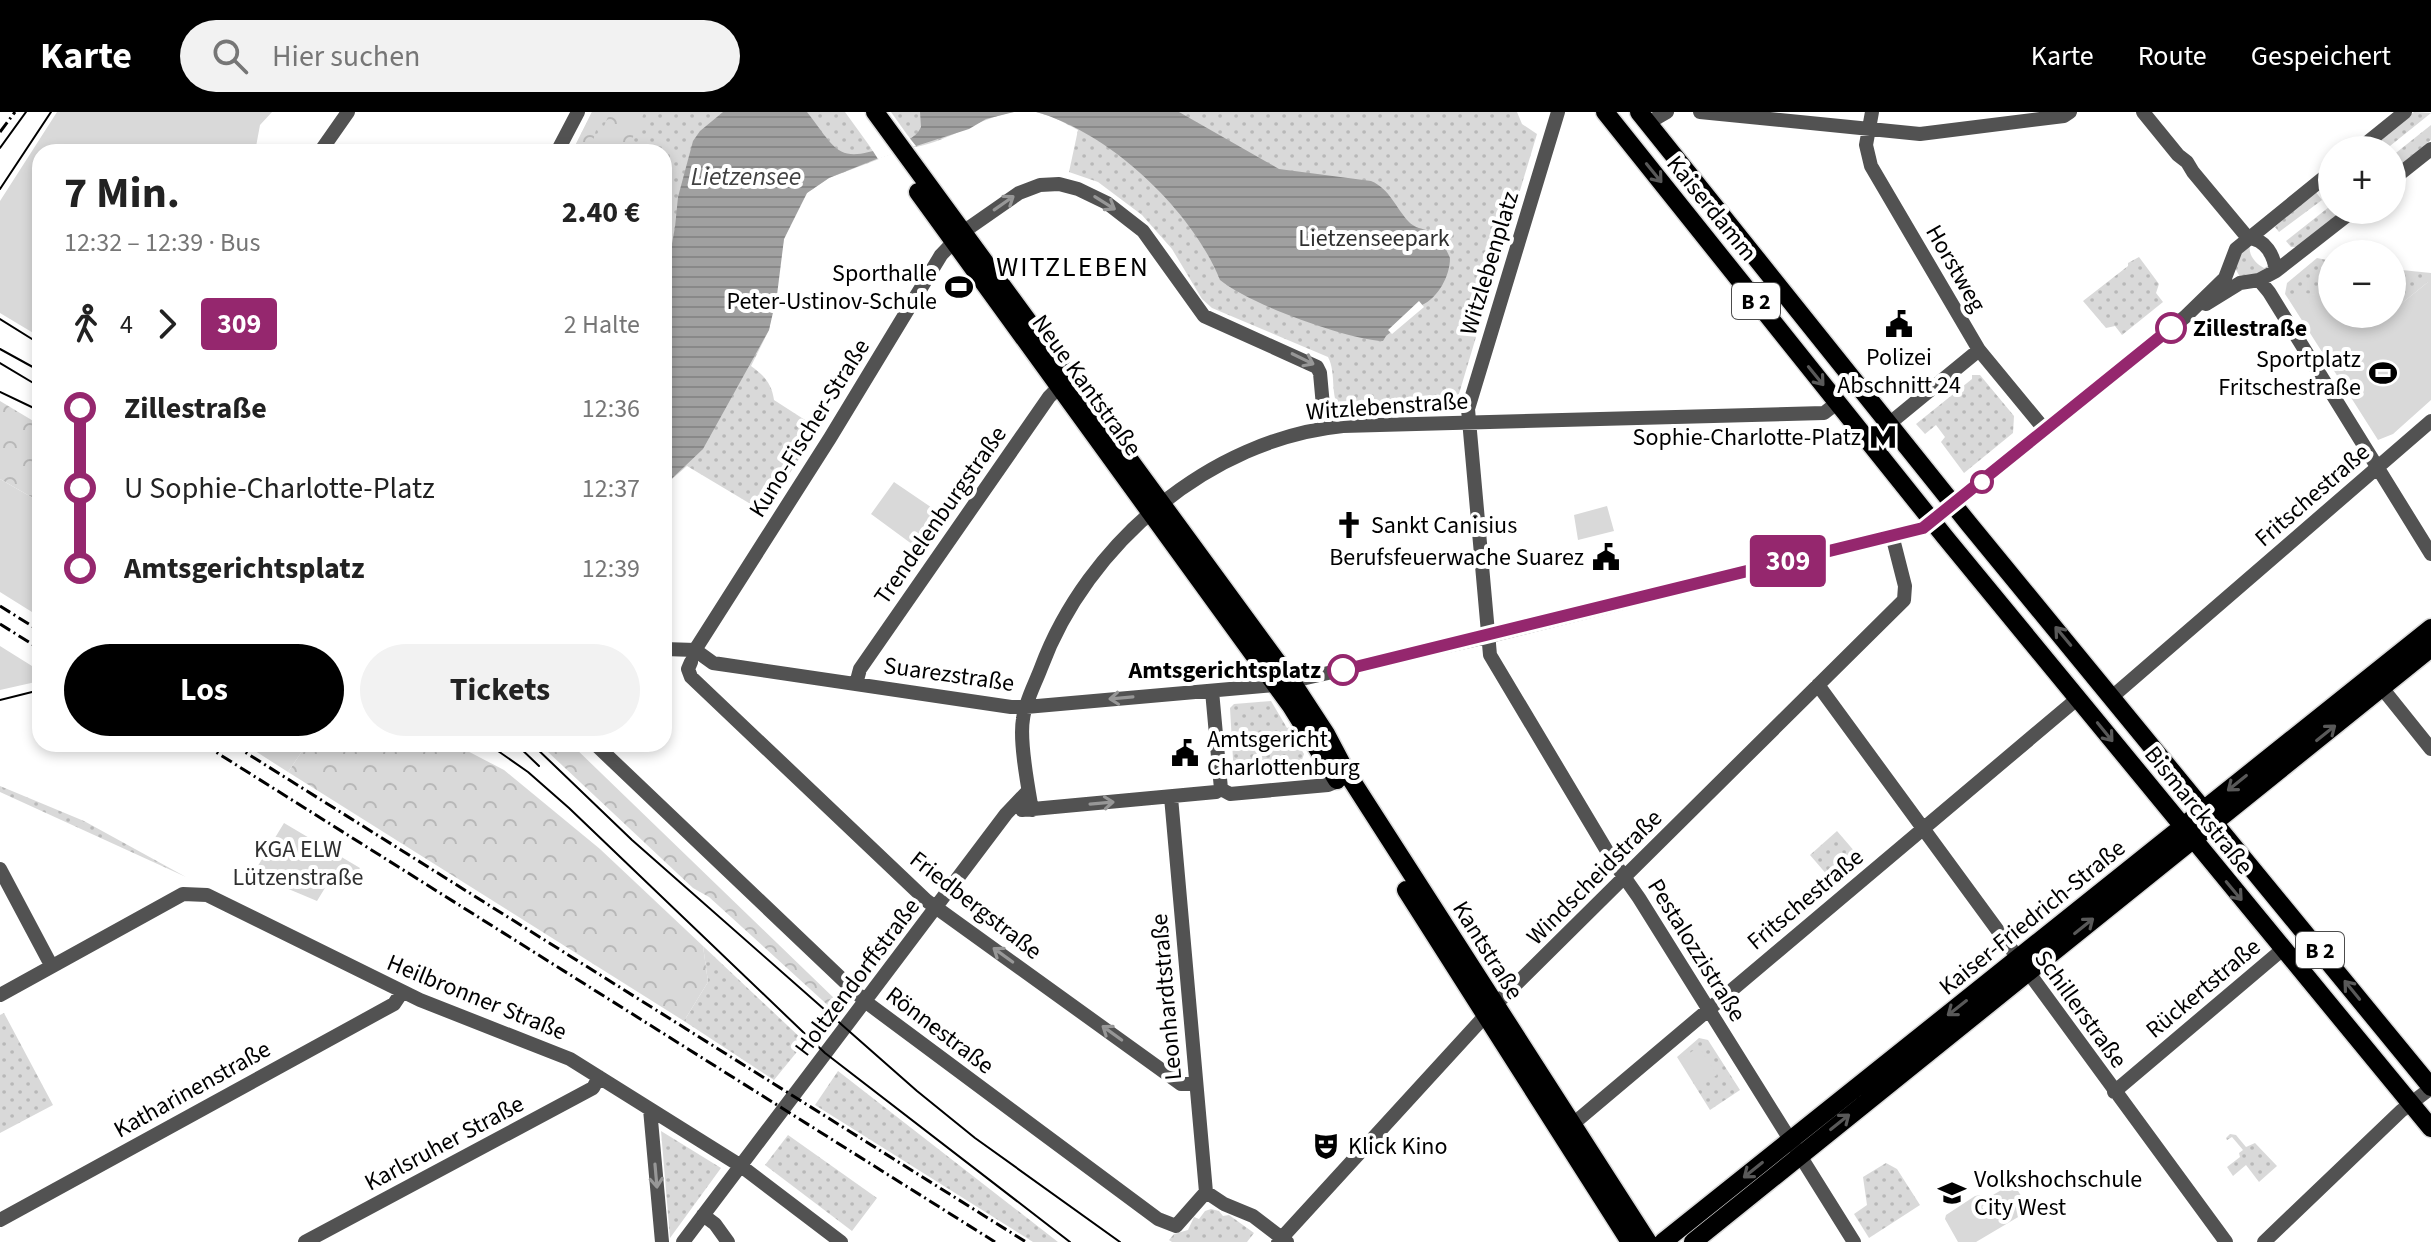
<!DOCTYPE html>
<html lang="de">
<head>
<meta charset="utf-8">
<style>
  body { margin:0; font-family:"Source Sans 3",sans-serif; background:#f2f2f2; color:#222; height:100vh; display:flex; flex-direction:column; font-size:30px; white-space:nowrap }
  * { box-sizing:border-box; margin:0 }
  p { font-size:26px; color:#767676 }
  .icon { flex:none; width:44px; height:44px; fill:none; stroke:currentColor; stroke-width:2; stroke-linecap:round; stroke-linejoin:round }
  .map { position:relative; flex:1; overflow:hidden }
  .side { position:absolute; left:32px; top:32px; width:640px; height:608px; display:flex; flex-direction:column; background:#fff; border-radius:24px; box-shadow:0 4px 12px #0003 }
  .side>* { flex:none }
  .badge { padding:0 16px; border-radius:6px; font-size:28px; line-height:52px }
  .buttons { position:absolute; left:2318px; top:24px; display:grid; gap:16px }
  .buttons a { display:grid; place-items:center; width:88px; height:88px; border-radius:50%; background:#fff; box-shadow:0 4px 12px #0003; font-size:40px }
  .map>.badge { position:absolute; translate:-50% -50%; box-shadow:0 0 0 4px #fff }
  .legs { display:flex; align-items:center; gap:12px; height:88px; padding:0 32px; font-size:26px }
  .legs p { margin-inline-start:auto }
  .summary { display:flex; align-items:center; justify-content:space-between; height:136px; padding:0 32px }
  h1 { font-size:44px; font-weight:700; line-height:60px }
  .button { display:flex; gap:16px; margin-top:auto; padding:16px 32px }
  .button a { flex:1; height:92px; border-radius:48px; background:#000; color:#fff; font-size:32px; font-weight:700; line-height:92px; text-align:center }
  .button a+a { background:#f2f2f2; color:#222 }
  ul { padding:0 32px; list-style:none }
  li { display:flex; align-items:center; gap:28px; height:80px; font-size:30px }
  li i { display:grid; place-items:center; width:12px; height:100%; margin:0 10px; background:currentColor }
  li i::after { content:''; width:20px; height:20px; margin:-10px; border:6px solid; border-radius:50%; background:#fff }
  li p { margin-inline-start:auto }
  li:first-child i { background:linear-gradient(#0000 50%,currentColor 0) }
  li:last-child i { background:linear-gradient(currentColor 50%,#0000 0) }
  header { display:flex; align-items:center; gap:48px; box-sizing:border-box; height:112px; padding:0 40px; background:#000; color:#fff }
  header strong { font-size:38px }
  nav { display:flex; gap:44px; margin-inline-start:auto; font-size:28px }
  .search { width:560px; height:72px; background:#f2f2f2; display:flex; align-items:center; gap:20px; box-sizing:border-box; padding:0 28px; border-radius:44px; color:#767676; font-size:30px }
  .map>svg:first-child { display:block }
</style>
</head>
<body>
<header>
<strong>Karte</strong>
<div class="search"><svg class="icon" aria-label="search" viewBox="0 0 24 24"><circle cx="10" cy="10" r="6"/><path d="M15 15l6 6"/></svg>Hier suchen</div>
<nav><a>Karte</a><a>Route</a><a>Gespeichert</a></nav>
</header>
<div class="map">
<svg width="2431" height="1130" viewBox="0 0 2431 1130">
  <defs>
    <pattern id="grass-dots" width="8" height="8" patternUnits="userSpaceOnUse" patternTransform="scale(2)"><rect width="8" height="8" fill="#d9d9d9"/><path d="M2 2h.1M6 6h.1" fill="none" stroke="#b8b8b8" stroke-width="1.8" stroke-linecap="round"/></pattern>
    <pattern id="forest-crowns" width="20" height="18" patternUnits="userSpaceOnUse" patternTransform="scale(2)"><rect width="20" height="18" fill="#d9d9d9"/><path d="M2 6a3 3 0 1 1 6 0M12 15a3 3 0 1 1 6 0" fill="none" stroke="#b8b8b8"/></pattern>
    <pattern id="water-rules" width="6" height="5" patternUnits="userSpaceOnUse" patternTransform="scale(2)"><rect width="6" height="5" fill="#a0a0a0"/><path d="M0 2.5h6" fill="none" stroke="#888"/></pattern>
  </defs>
  <rect width="100%" height="100%" fill="#fff"/>
  <!-- grass -->
  <path fill="url(#grass-dots)" d="M592,0h253l34,47 -50,19 -22,15 -8,13 -15,33 -15,91 -18,36c13,9 21,18 23,34l45,29 -55,83 -77,-46 -23,20v-334h-92z
    M891,0h123c-35,6 -63,28 -98,35z
    M1036,0h481l5,12 15,10 -82,273 -8,3 -106,1c-12,-15 -4,-37 -13,-54l-116,-49 -10,-9 -30,-50 -30,-34 -44,-33 -29,-10 9,-42 -25,-13z
    M2414,0l17,1 -46,37h-18z
    M2431,13v15l-39,31v-15z
    M2315,79l7,9 -43,32 -4,-5 3,-3z
    M2329,95l7,9 -39,31h-6l-5,-6z
    M2250,134c-2,9 6,18 14,22l6,-3 -9,10 -21,2 -5,-9 7,-18z
    M2139,145l20,27 -3,9 7,9 -41,33 -7,-9 -9,2 -23,-27 45,-35v-3z
    M2317,146l15,3v36l-33,-4 -10,7 -4,-6 2,-11z
    M2392,157l39,4v9h-3l-27,22 -9,-2z
    M1972,263h8l34,41 -1,17 -49,40 -23,-31 4,-5 -9,-12 -11,9 -9,-10 56,-45z
    M1271,589l16,27 3,-1 4,5 -2,2 12,20 -6,17 -64,5 -4,-68 4,-4z
    M0,674l84,35 102,56 -186,-85z
    M1837,719l25,29 -28,23 -24,-28z
    M703,834l102,96 -31,38 -90,-59 24,-39z
    M4,901l49,92 -53,28v-118z
    M1699,926l9,2 32,50 -30,20 -33,-53z
    M838,959l220,171h-25l-218,-137z
    M661,1019l60,37 -51,70z
    M2230,1022l6,1 10,12 9,-4 22,23 -18,16 -13,-17 -13,11 -6,-9 13,-10 -1,-4 4,-3 -11,-13 -5,3 -1,-2z
    M788,1023l89,63 -25,33 -87,-66z
    M1886,1051l11,6 23,36 -51,33 -15,-24 13,-9 -4,-28z
    M1211,1097l8,2 4,5 6,-1 25,18 -7,9h-75l-3,-2 5,-6 14,-4 6,-13 5,2 6,-8z"/>
  <!-- forest -->
  <path fill="url(#forest-crowns)" d="M592,0h6l1,7 -9,33h-18z
    M610,0l34,1 -18,39h-28l4,-21z
    M0,289l40,24v81l-7,-8 -33,-19z
    M307,632h147l50,26 96,79 103,97 5,36 -24,39 -396,-249z
    M543,632h28l266,257 -4,9 -124,-113 -16,-9 -145,-136z"/>
  <!-- garden -->
  <path fill="#d9d9d9" d="M57,0h215l-12,13 -5,27h-215v185l-40,-24v-112z
    M2428,170h3v118l-38,34 -15,6 -89,-140 9,-8 34,5v17h60v-12l9,2z
    M0,367l33,19 7,8v111l-40,-25z
    M894,370l50,34 -24,34 -49,-36z
    M1607,394l7,25 -36,9 -4,-25z
    M0,534l40,25v10l-40,9z
    M244,632h63l-19,28z
    M284,711l76,45 -12,20 -17,-10 -14,23 -64,-27z
    M1699,935l18,28 -20,12 -17,-28z
    M2013,1071l17,27 -54,32h-18l-13,-23 1,-4 29,-19 5,-1 5,9 -3,3 6,9 13,-8 -8,-13z"/>
  <!-- water -->
  <path fill="url(#water-rules)" d="M723,0h84c31,40 30,52 82,34 13,-4 26,-6 32,-19l-1,-15h94l-28,7 -17,10 -90,29 -50,20 -22,15 -23,46 -7,56 -8,35 -66,119 -39,37v-198l11,-61 3,-30 15,-56 7,-10z
    M1036,0h143l100,57 92,12c19,8 24,26 38,41 5,5 10,6 17,8 12,4 19,16 24,28 0,18 -12,40 -28,47l-36,31 -3,5c-37,-2 -134,-37 -163,-61 -28,-70 -111,-148 -184,-168z"/>
  <!-- pier -->
  <path fill="#fff" d="M908,24l8,10 -38,13 -7,-11z
    M1419,189l5,6 -32,27 -4,-4z"/>
  <g fill="none" stroke-linecap="round" stroke-linejoin="round">
    <!-- major casing -->
    <g stroke="#dbdbdb" stroke-width="21">
      <path id="major" d="M875,0l417,570 34,52 19,36 303,472
        M1605,0l340,425 486,591
        M1639,0l330,412 462,563
        M918,80l373,514 46,74
        M1406,778l224,352
        M1663,1130l768,-614
        M1693,1130l738,-594"/>
    </g>
    <!-- minor -->
    <path stroke="#525252" stroke-width="14" d="M1558,0l-90,297 22,246 123,206 26,37 215,344
      M1700,0l220,22 144,-18 6,-4
      M1872,0l-6,33 5,21 108,184 66,80
      M2143,0l35,43 9,7 6,10 55,66
      M1648,11l19,-11
      M2358,38l47,-38
      M320,40l28,-40
      M557,40l21,-40
      M2392,68l39,-31
      M2248,126c18,1 26,18 28,33
      M2259,168l10,12 162,262
      M2206,192l34,-21 19,-3 17,-9 78,-61
      M1890,311l89,-73
      M664,537l31,1 18,13 298,44h15l249,-22 199,-45 449,-112 262,-211 40,-39 11,-29 96,-78
      M695,538l135,-212 111,-183 22,-23 56,-39 21,-8 19,-1 19,5 29,14 36,28 61,85 113,51 3,6 5,55
      M691,550l-3,7 3,8 236,224 254,183h14
      M856,572l4,-15 189,-272 15,-15
      M1818,573l408,557
      M2382,576l49,61
      M2113,584l318,-275
      M595,632l271,258 292,217 18,7 30,-34 18,12 29,12 34,26
      M1221,677l9,5 98,-9 10,-4
      M1171,685l35,395
      M1022,698l194,-18 5,-3 -9,-98
      M1032,698c-4,-23 -13,-69 -9,-91 2,-17 12,-35 18,-51 46,-124 169,-229 302,-242l481,-13 13,-10
      M0,757l51,96
      M0,883l183,-101 24,1 213,105 150,59 171,107 100,76
      M2114,980l169,-143
      M650,997l12,133
      M1567,1017l510,-430
      M703,1103l12,9 13,18
      M0,1108l394,-216 8,-12
      M305,1130l288,-154 6,-11
      M683,1130l323,-428 22,-23
      M1278,1130l217,-237 409,-405 1,-14 -13,-51
      M2264,1130l137,-131 30,-23"/>
    <!-- major -->
    <use href="#major" stroke="#000" stroke-width="18"/>
    <!-- tram -->
    <path stroke="#000" stroke-width="2" d="M0,36l26,-36
      M0,77l51,-77
      M0,207l40,25
      M0,237l40,22
      M0,251l40,24
      M0,280l40,19
      M0,588l40,-10
      M488,632l40,28 41,36 256,245 245,189
      M516,632l23,22
      M532,632l100,96 285,251 58,47 145,104"/>
    <!-- rail -->
    <path stroke="#000" stroke-width="3" stroke-dasharray="12 4 2 4" stroke-linecap="butt" d="M0,20l15,-20
      M0,494l40,25
      M0,512l40,25
      M203,632l792,498
      M232,632l794,498"/>
  </g>
  <!-- one-way arrows -->
  <defs><path id="oneway-shaft" d="M-6 0H5M1.5-3L5.5 0L1.5 3" fill="none" stroke-width="1.6" stroke-linecap="round" stroke-linejoin="round" transform="scale(2)"/></defs>
  <g stroke="#595959">
    <use href="#oneway-shaft" transform="translate(1654 61) rotate(51)"/>
    <use href="#oneway-shaft" transform="translate(1816 264) rotate(51)"/>
    <use href="#oneway-shaft" transform="translate(2063 524) rotate(-130)"/>
    <use href="#oneway-shaft" transform="translate(2105 620) rotate(51)"/>
    <use href="#oneway-shaft" transform="translate(2326 621) rotate(-39)"/>
    <use href="#oneway-shaft" transform="translate(2237 671) rotate(141)"/>
    <use href="#oneway-shaft" transform="translate(2234 779) rotate(50)"/>
    <use href="#oneway-shaft" transform="translate(2084 814) rotate(-39)"/>
    <use href="#oneway-shaft" transform="translate(2352 878) rotate(-129)"/>
    <use href="#oneway-shaft" transform="translate(1957 896) rotate(142)"/>
    <use href="#oneway-shaft" transform="translate(1840 1010) rotate(-39)"/>
    <use href="#oneway-shaft" transform="translate(1753 1058) rotate(141)"/>
  </g>
  <g stroke="#979797">
    <use href="#oneway-shaft" transform="translate(1004 91) rotate(-35)"/>
    <use href="#oneway-shaft" transform="translate(1105 91) rotate(32)"/>
    <use href="#oneway-shaft" transform="translate(1303 247) rotate(26)"/>
    <use href="#oneway-shaft" transform="translate(1121 586) rotate(175)"/>
    <use href="#oneway-shaft" transform="translate(1102 691) rotate(-5)"/>
    <use href="#oneway-shaft" transform="translate(1003 843) rotate(-144)"/>
    <use href="#oneway-shaft" transform="translate(1112 921) rotate(-144)"/>
    <use href="#oneway-shaft" transform="translate(656 1064) rotate(85)"/>
  </g>
  <g fill="none" stroke-linecap="round" stroke-linejoin="round">
    <!-- line-1 casing -->
    <g stroke="#fff" stroke-width="18">
      <path id="line-1" d="M1343,558l580,-142 248,-200"/>
    </g>
    <!-- line-1 -->
    <use href="#line-1" stroke="#95276e" stroke-width="12"/>
  </g>
  <!-- icons -->
  <defs>
    <g id="stadium-bare" transform="scale(2.16)"><path d="M0-5a6.5 5 0 1 0 0 10a6.5 5 0 1 0 0-10ZM-3.5-1.8h7v3.6h-7Z" fill="#000" stroke="#fff" stroke-width="2.5" paint-order="stroke"/></g>
    <g id="civic-bare" transform="scale(2.16)"><path d="M-.6-6.5H3V-4.5H.6V-3L4-1V1h2V6H-6V1h2V-1L-.6-3ZM-1.2 2.5V6h2.4V2.5Z" fill="#000" stroke="#fff" stroke-width="2.5" paint-order="stroke"/></g>
    <g id="metro-bare" transform="scale(2.16)"><path d="M-5.5 5V-5H-3L0 0L3-5H5.5V5H3V-.5L0 4L-3-.5V5Z" fill="#000" stroke="#fff" stroke-width="2.5" paint-order="stroke"/></g>
    <g id="church-bare" transform="scale(2.16)"><path d="M-1.2-6h2.4v3.5h3.3v2.4h-3.3V6h-2.4V-.1h-3.3v-2.4h3.3Z" fill="#000" stroke="#fff" stroke-width="2.5" paint-order="stroke"/></g>
    <g id="theatre-bare" transform="scale(2.16)"><path d="M-5-5.5Q0-4 5-5.5V0Q5 5 0 6Q-5 5-5 0ZM-3.3-2.5H-1v1.5H-3.3ZM1-2.5H3.3v1.5H1ZM-2.8 1Q0 5.5 2.8 1Z" fill="#000" stroke="#fff" stroke-width="2.5" paint-order="stroke"/></g>
    <g id="university-bare" transform="scale(2.16)"><path d="M0-5L7-2L0 1L-7-2ZM-4 1L0 2.5L4 1V4Q0 6-4 4Z" fill="#000" stroke="#fff" stroke-width="2.5" paint-order="stroke"/></g>
  </defs>
  <g fill-rule="evenodd">
    <use href="#stadium-bare" x="959" y="175"/>
    <use href="#civic-bare" x="1899" y="212"/>
    <use href="#stadium-bare" x="2383" y="261"/>
    <use href="#metro-bare" x="1883" y="325"/>
    <use href="#church-bare" x="1349" y="413"/>
    <use href="#civic-bare" x="1606" y="445"/>
    <use href="#civic-bare" x="1185" y="641"/>
    <use href="#theatre-bare" x="1326" y="1034"/>
    <use href="#university-bare" x="1952" y="1081"/>
  </g>
  <!-- markers -->
  <g fill="#fff" stroke="#95276e" stroke-width="4">
    <circle cx="2171" cy="216" r="14"/>
    <circle cx="1982" cy="370" r="10"/>
    <circle cx="1343" cy="558" r="14"/>
  </g>
  <g text-anchor="middle" stroke-width="8" stroke-linejoin="round" paint-order="stroke">
    <!-- shield labels -->
    <g fill="#fff" stroke="#4c4c4c" stroke-width="2">
      <rect x="1732" y="171" width="48" height="36" rx="6"/>
      <rect x="2296" y="820" width="48" height="36" rx="6"/>
    </g>
    <g font-size="22" font-weight="bold" fill="#000">
      <text x="1756" y="197">B 2</text>
      <text x="2320" y="846">B 2</text>
    </g>
    <!-- street labels -->
    <g font-size="24" fill="#000" stroke="#fff">
      <text transform="translate(1712 96) rotate(51)" y="8">Kaiserdamm</text>
      <text transform="translate(1489 151) rotate(-73)" y="8">Witzlebenplatz</text>
      <text transform="translate(1956 156) rotate(60)" y="8">Horstweg</text>
      <text transform="translate(1087 273) rotate(54)" y="8">Neue Kantstraße</text>
      <text transform="translate(1387 294) rotate(-4)" y="8">Witzlebenstraße</text>
      <text transform="translate(809 316) rotate(-58)" y="8">Kuno-Fischer-Straße</text>
      <text transform="translate(2312 383) rotate(-41)" y="8">Fritschestraße</text>
      <text transform="translate(940 403) rotate(-55)" y="8">Trendelenburgstraße</text>
      <text transform="translate(949 562) rotate(8)" y="8">Suarezstraße</text>
      <text transform="translate(2199 698) rotate(51)" y="8">Bismarckstraße</text>
      <text transform="translate(1594 765) rotate(-45)" y="8">Windscheidstraße</text>
      <text transform="translate(1805 787) rotate(-40)" y="8">Fritschestraße</text>
      <text transform="translate(976 793) rotate(38)" y="8">Friedbergstraße</text>
      <text transform="translate(2032 805) rotate(-39)" y="8">Kaiser-Friedrich-Straße</text>
      <text transform="translate(1488 838) rotate(58)" y="8">Kantstraße</text>
      <text transform="translate(1697 838) rotate(58)" y="8">Pestalozzistraße</text>
      <text transform="translate(857 865) rotate(-53)" y="8">Holtzendorffstraße</text>
      <text transform="translate(2203 876) rotate(-40)" y="8">Rückertstraße</text>
      <text transform="translate(477 885) rotate(22)" y="8">Heilbronner Straße</text>
      <text transform="translate(1166 885) rotate(-95)" y="8">Leonhardtstraße</text>
      <text transform="translate(2081 897) rotate(54)" y="8">Schillerstraße</text>
      <text transform="translate(940 918) rotate(37)" y="8">Rönnestraße</text>
      <text transform="translate(192 977) rotate(-29)" y="8">Katharinenstraße</text>
      <text transform="translate(444 1031) rotate(-28)" y="8">Karlsruher Straße</text>
    </g>
    <!-- park labels -->
    <g font-size="24" fill="#303030" stroke="#fff">
      <text x="1374" y="134">Lietzenseepark</text>
      <text x="298" y="745">KGA ELW<tspan x="298" dy="28">Lützenstraße</tspan></text>
    </g>
    <!-- poi labels -->
    <g font-size="24" fill="#000" stroke="#fff" text-anchor="end">
      <text x="937" y="169">Sporthalle<tspan x="937" dy="28">Peter-Ustinov-Schule</tspan></text>
      <text x="1899" y="253" text-anchor="middle">Polizei<tspan x="1899" dy="28">Abschnitt 24</tspan></text>
      <text x="2361" y="255">Sportplatz<tspan x="2361" dy="28">Fritschestraße</tspan></text>
      <text x="1861" y="333">Sophie-Charlotte-Platz</text>
      <text x="1371" y="421" text-anchor="start">Sankt Canisius</text>
      <text x="1584" y="453">Berufsfeuerwache Suarez</text>
      <text x="1207" y="635" text-anchor="start">Amtsgericht<tspan x="1207" dy="28">Charlottenburg</tspan></text>
      <text x="1348" y="1042" text-anchor="start">Klick Kino</text>
      <text x="1974" y="1075" text-anchor="start">Volkshochschule<tspan x="1974" dy="28">City West</tspan></text>
    </g>
    <!-- stop labels -->
    <g font-size="24" font-weight="bold" fill="#000" stroke="#fff" text-anchor="start">
      <text x="2193" y="224">Zillestraße</text>
      <text x="1321" y="566" text-anchor="end">Amtsgerichtsplatz</text>
    </g>
    <!-- water labels -->
    <g font-size="26" font-style="italic" fill="#414141" stroke="#fff">
      <text x="746" y="73">Lietzensee</text>
    </g>
    <!-- quarter labels -->
    <g font-size="28" letter-spacing="2" fill="#000" stroke="#fff">
      <text x="1073" y="164">WITZLEBEN</text>
    </g>
  </g>
</svg>
<div class="buttons">
<a>+</a>
<a>−</a>
</div>
<b class="badge" style="left:1788px;top:449px;background:#95276e;color:#fff">309</b>
<section class="side">
<div class="summary"><div><h1>7 Min.</h1><p>12:32 – 12:39 · Bus</p></div><b>2.40 €</b></div>
<div class="legs"><svg class="icon" aria-label="walk" viewBox="0 0 24 24"><circle cx="13" cy="4" r="2"/><path d="M13 8l-2 6 4 7M11 14l-3 7M7 12l3-4h3l4 4"/></svg>4<svg class="icon" aria-label="forward" viewBox="0 0 24 24"><path d="M9 5l7 7-7 7"/></svg><b class="badge" style="background:#95276e;color:#fff">309</b><p>2 Halte</p></div>
<ul>
<li><i style="color:#95276e"></i><b>Zillestraße</b><p>12:36</p></li>
<li><i style="color:#95276e"></i><span>U Sophie-Charlotte-Platz</span><p>12:37</p></li>
<li><i style="color:#95276e"></i><b>Amtsgerichtsplatz</b><p>12:39</p></li>
</ul>
<div class="button"><a>Los</a><a>Tickets</a></div>
</section>
</div>
</body>
</html>
